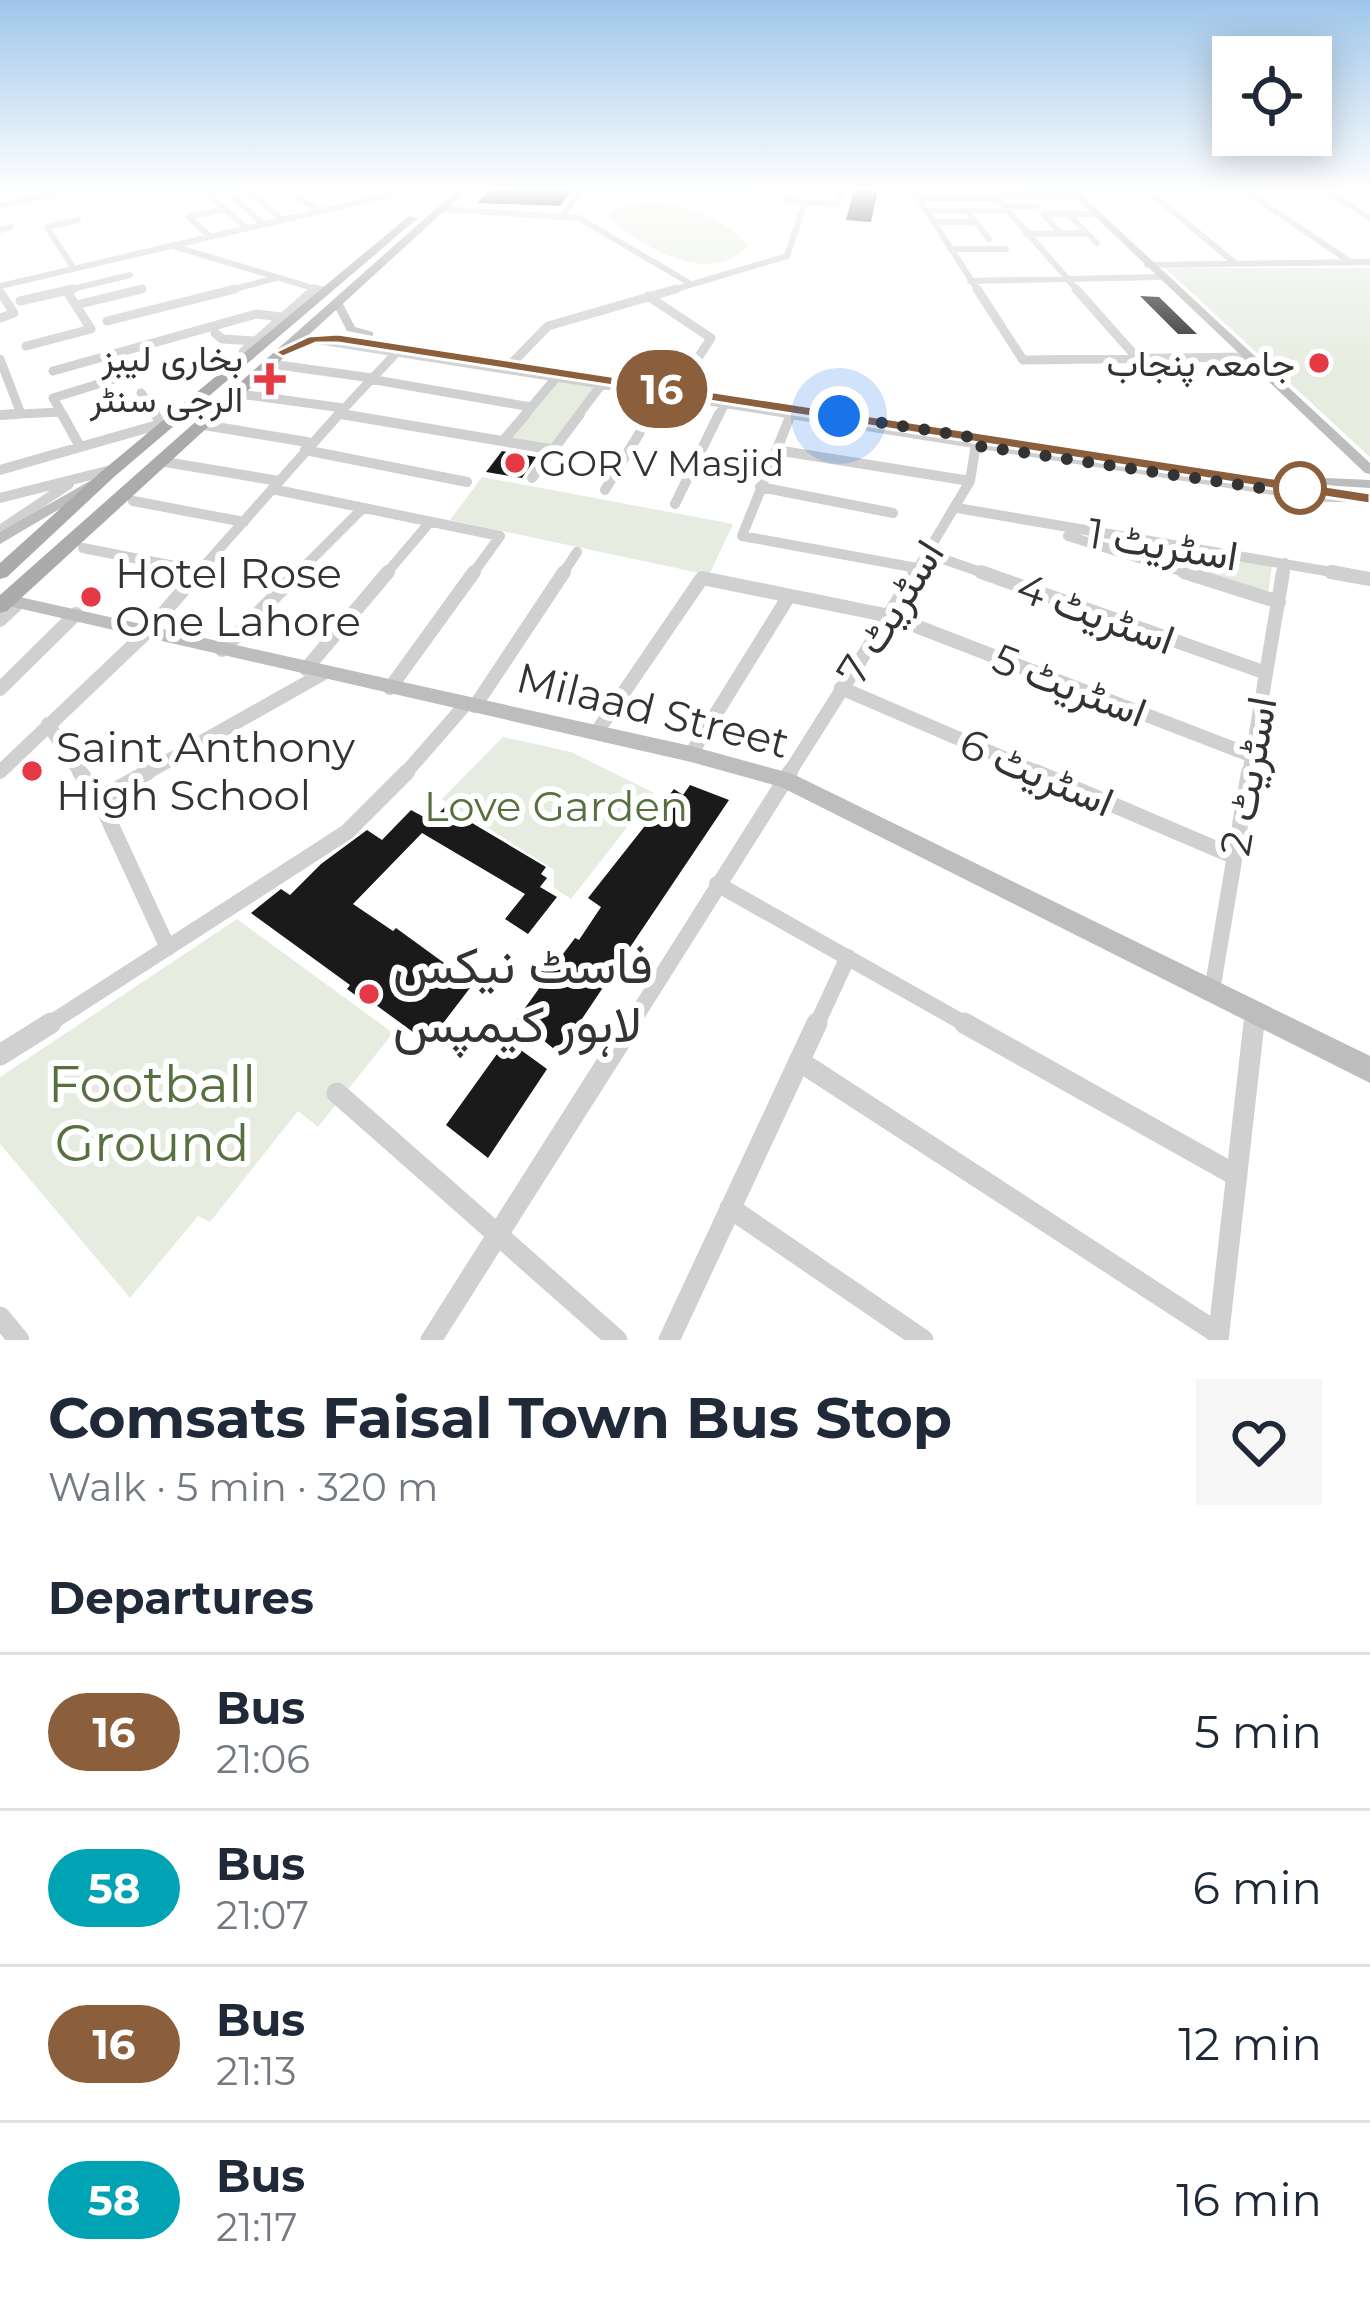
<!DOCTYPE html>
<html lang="en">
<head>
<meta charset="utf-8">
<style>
  body { margin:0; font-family:Montserrat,Vazirmatn,sans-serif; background:#f6f6f7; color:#1f2937; height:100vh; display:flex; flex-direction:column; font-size:45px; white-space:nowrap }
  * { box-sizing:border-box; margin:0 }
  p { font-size:39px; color:#747a83 }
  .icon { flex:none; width:66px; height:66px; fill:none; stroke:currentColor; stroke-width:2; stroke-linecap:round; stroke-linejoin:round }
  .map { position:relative; height:1340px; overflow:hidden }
  .details { display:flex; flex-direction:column; background:#fff; flex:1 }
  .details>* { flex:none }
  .badge { padding:0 24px; border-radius:39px; font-size:42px; line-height:78px }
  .controls { position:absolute; left:1212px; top:36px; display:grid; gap:24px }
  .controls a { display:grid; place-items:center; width:120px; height:120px; border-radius:0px; background:#fff; box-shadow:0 6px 30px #0003; font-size:60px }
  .you { position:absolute; width:60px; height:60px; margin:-30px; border:9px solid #fff; border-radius:50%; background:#1a73e8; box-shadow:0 0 0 18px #1a73e833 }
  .map>.badge { position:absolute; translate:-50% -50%; box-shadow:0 0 0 6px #fff }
  h2 { padding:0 48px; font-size:45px; line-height:108px }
  .round { display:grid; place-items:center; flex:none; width:126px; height:126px; border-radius:0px; background:#f6f6f7 }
  .summary { display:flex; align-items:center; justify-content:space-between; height:204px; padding:0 48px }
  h1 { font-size:57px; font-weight:700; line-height:90px }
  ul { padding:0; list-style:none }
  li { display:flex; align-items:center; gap:36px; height:156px; padding:0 48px; border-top:3px solid #e0e1e3 }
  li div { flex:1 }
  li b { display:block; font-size:45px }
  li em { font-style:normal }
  li .badge { min-width:132px; font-weight:700; text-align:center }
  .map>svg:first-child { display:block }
</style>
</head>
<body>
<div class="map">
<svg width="1370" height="1340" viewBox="0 0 1370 1340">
  <rect width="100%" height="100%" fill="#fff"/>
  <!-- green -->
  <path fill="#e6ecdf" d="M645,202c33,-1 82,17 103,43 -34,44 -109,1 -140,-28l6,-8z
    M1165,268h205v189z
    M557,380l42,7 -46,61 -46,-8z
    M482,477l251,47 -24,51 -259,-55z
    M1138,546l134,20 -4,27 -132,-43z
    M503,737l68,15 83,41 -83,106 -17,-11v-18l-112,-71z
    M237,919l156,114 -75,94 -20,-16 -88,111 -12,-6 -68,82 -130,-154v-67z"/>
  <!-- building -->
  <path fill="#1a1a1a" d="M490,190h82l-12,16 -83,-3z
    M854,190h24l-7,32 -25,-2z
    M1140,296l19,1 38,37h-19z
    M502,451l34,6 -14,21 -36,-6z
    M690,785l39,15 -170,253 -42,-34 26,-36 -8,-13 3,-8 15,-9 7,5 15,-20 4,2 22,-33 -13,-9 86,-109 9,6z
    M445,807l101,60 -5,7 6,4 -7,9 17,10 -29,37 -23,-15 20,-25 -103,-61 -69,71 40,27 3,-3 77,56 -45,59 -63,-46 -3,3 -15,-11 3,-4 -99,-72 30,-24 9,6 31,-31 46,-34 15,10 29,-30 11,6 15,-1z
    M507,1040l40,29 -59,89 -42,-33z"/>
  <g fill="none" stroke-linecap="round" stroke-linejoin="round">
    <!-- street-far5 -->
    <path stroke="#d0d0d0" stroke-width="6" d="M224,190l-17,4 40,34
      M226,190l37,34
      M246,190l37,30
      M289,190l30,21
      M789,190l-3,11 51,3 4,-14
      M913,190l66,102
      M990,190l89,102
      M1147,190l88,73
      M1244,190l105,71
      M1324,190l46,28
      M0,191l5,-1
      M995,196h81
      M918,199h79
      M0,205l78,-15
      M1003,206h34
      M442,209l137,9 112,66
      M966,210l23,29
      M926,211h82
      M1094,214h-26l29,29
      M562,216l20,-26
      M933,222h42
      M0,230l11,-3
      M1060,233l-16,-19h24
      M1026,234l60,-1
      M210,236l-22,-19 38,-8
      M173,246l150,45
      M950,249h56
      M1147,265l223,-3
      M74,269l-27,-42 31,-7
      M970,281l192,-4
      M0,286l411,-96
      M60,292l70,-17
      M132,292l10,-3
      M223,292l53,-14
      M666,292l121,-36 18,-54"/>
    <!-- street-far4 -->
    <path stroke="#d0d0d0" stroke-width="9" d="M315,289l8,2
      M977,289l46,71 224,-3
      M1076,289l62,70
      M0,292l14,21 -14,5
      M648,296l63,42 -28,43
      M20,301l53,-12
      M76,305l66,-16
      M107,321l128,-32
      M215,333l7,6 33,2
      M314,339l496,78
      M26,346l65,-17 -25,-39
      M250,356l-7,-4 72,-63
      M0,359l21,55
      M271,364l101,14
      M510,365l38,-39 128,-37
      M53,371l203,-57 26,3
      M370,379l161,28
      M141,393l16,24
      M240,394l103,14
      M340,414l19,3
      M0,415l61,-3
      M64,417l-11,-19 71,-22
      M336,417l63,-67
      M523,417l37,-44
      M577,417l28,-37
      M649,417l17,-28
      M718,417l9,-18
      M790,417l3,-8"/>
    <!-- street-far3 -->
    <path stroke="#d0d0d0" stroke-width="10" d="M62,414l17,31
      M155,414l5,8
      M341,414l214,36
      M791,414l526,83h37
      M791,414l-49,122 175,32
      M0,415l17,-1
      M204,425l103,17
      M503,441l23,-27
      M305,450l162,32
      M776,450l194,31
      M165,462l114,19
      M0,470l175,-50
      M532,478l48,-64
      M760,487l133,26
      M272,489l228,47 -28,39
      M605,490l46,-76
      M0,498l115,-29
      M133,501l111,21
      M675,504l44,-90
      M957,508l392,67
      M0,530l69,-46
      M1068,536l126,39
      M83,548l117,23
      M926,553l63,22
      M196,575l143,-161
      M296,575l67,-67
      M385,575l45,-53
      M562,575l15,-23
      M914,575l56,-94 7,-43
      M1283,575l2,-12"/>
    <!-- street-far2 -->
    <path stroke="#d0d0d0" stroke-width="14" d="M981,572l285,101
      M1184,572l95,30
      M1331,572l39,7
      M0,620l18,-17
      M222,650l77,-78
      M306,669l82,-97
      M390,688l84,-116
      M841,688l202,87
      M0,689l76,-75
      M475,706l89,-134
      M48,724l34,51
      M596,733l106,-155 188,38 360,139
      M691,754l98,-158
      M0,772l146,-139 53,-61
      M143,775l181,-102
      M404,775l62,-71
      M788,775l128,-203
      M1249,775l34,-203"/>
    <!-- street-far1 -->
    <path stroke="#d0d0d0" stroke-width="16" d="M80,772l19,27 69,149
      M1036,772l197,84
      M99,799l49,-27
      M717,884l252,142
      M1212,991l37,-219
      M46,1026l301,-194 60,-60
      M630,1026l160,-254
      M816,1026l32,-69
      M1254,1026l1,-12"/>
    <!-- street -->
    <path stroke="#d0d0d0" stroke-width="21" d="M964,1023l273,153
      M0,1055l51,-32
      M799,1061l420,273
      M337,1093l280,247
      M730,1208l193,132
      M0,1317l19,23
      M431,1340l201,-317
      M669,1340l148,-317
      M1218,1340l36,-317"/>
    <!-- secondary -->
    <path fill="#bdbdbd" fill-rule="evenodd" d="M1067,190h9l294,273v11l-5,-1z
      M333,300h8l14,27 18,5v4l-26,-5 -15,-29z
      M328,334l1042,161v8l-1041,-163 -47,16 -6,-3z
      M104,473l5,1v6l-109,64v-12z
      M1327,478l43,2v8l-48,-3v-6z
      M6,594l685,152 102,28 577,282v27l-589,-296 -90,-25 -691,-158v-8z"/>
    <!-- primary -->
    <path fill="#ababab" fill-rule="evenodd" d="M457,190h10l-460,421 -7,2v-18z
      M409,216l9,2 -304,259 -107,100 -7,2v-16l102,-92z"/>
  </g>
  <!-- sky -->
  <linearGradient id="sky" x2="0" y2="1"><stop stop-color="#9ec6ea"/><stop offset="0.5" stop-color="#fff"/><stop offset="1" stop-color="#fff" stop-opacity="0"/></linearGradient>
  <rect width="1370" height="378" fill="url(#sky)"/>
  <!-- line -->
  <path fill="#8b5e3c" stroke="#fff" stroke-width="3" d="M338,334l1032,159v11l-1032,-161h-22l-33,14 -8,-5 34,-16z"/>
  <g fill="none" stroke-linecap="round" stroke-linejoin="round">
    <!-- walk -->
    <path stroke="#333" stroke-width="12" stroke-dasharray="0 21.6" d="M839,416l138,22 1,8 42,6 255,38 25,-2"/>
  </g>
  <!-- markers -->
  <g fill="#e63946" stroke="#fff" stroke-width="4.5">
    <circle cx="1319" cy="363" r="12"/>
    <path d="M264 361h12v12h12v12h-12v12h-12v-12h-12v-12h12z"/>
    <circle cx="515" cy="463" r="12"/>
    <circle cx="91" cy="597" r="12"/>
    <circle cx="32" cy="771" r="12"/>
    <circle cx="369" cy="994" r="12"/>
  </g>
  <circle fill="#fff" stroke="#8b5e3c" stroke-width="6" cx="1300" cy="488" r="24"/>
  <g text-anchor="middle" stroke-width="12" stroke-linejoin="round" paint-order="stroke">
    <!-- far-poi labels -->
    <g font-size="36" fill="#333" stroke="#fff" text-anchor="end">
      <text x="243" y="371">بخاری لیبز<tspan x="243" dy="41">الرجی سنٹر</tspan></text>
      <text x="1295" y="376">جامعہ پنجاب</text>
      <text x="539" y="476" text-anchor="start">GOR V Masjid</text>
    </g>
    <!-- street labels -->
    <g font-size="42" fill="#333" stroke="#fff">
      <text transform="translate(1163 544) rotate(9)" y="15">اسٹریٹ 1</text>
      <text transform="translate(890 612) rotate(-58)" y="15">اسٹریٹ 7</text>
      <text transform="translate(1096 613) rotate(20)" y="15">اسٹریٹ 4</text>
      <text transform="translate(1070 685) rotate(21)" y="15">اسٹریٹ 5</text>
      <text transform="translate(653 710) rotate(14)" y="15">Milaad Street</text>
      <text transform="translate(1037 772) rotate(23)" y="15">اسٹریٹ 6</text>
      <text transform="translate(1248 776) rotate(-80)" y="15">اسٹریٹ 2</text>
    </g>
    <!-- poi labels -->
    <g font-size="42" fill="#333" stroke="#fff" text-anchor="start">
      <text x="115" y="588">Hotel Rose<tspan x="115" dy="48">One Lahore</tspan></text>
      <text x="56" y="762">Saint Anthony<tspan x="56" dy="48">High School</tspan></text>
    </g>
    <!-- park labels -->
    <g font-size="42" fill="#56703f" stroke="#fff">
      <text x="556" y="821">Love Garden</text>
    </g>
    <!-- near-poi labels -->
    <g font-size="51" fill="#333" stroke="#fff" text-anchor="start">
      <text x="393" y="983">فاسٹ نیکس<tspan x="393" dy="59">لاہور کیمپس</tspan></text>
    </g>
    <!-- near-park labels -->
    <g font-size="51" fill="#56703f" stroke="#fff">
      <text x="152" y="1102">Football<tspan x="152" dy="59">Ground</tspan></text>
    </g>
  </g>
</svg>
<div class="controls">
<a><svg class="icon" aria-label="locate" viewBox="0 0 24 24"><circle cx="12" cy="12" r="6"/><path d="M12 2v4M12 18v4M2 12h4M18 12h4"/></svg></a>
</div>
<div class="you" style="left:839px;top:416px"></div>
<b class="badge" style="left:662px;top:389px;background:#8b5e3c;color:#fff">16</b>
</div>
<section class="details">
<div class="summary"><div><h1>Comsats Faisal Town Bus Stop</h1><p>Walk · 5 min · 320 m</p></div><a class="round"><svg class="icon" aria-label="heart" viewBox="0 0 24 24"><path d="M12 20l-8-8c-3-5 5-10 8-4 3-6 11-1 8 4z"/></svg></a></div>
<h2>Departures</h2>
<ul>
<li><span class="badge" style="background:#8b5e3c;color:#fff">16</span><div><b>Bus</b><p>21:06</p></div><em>5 min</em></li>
<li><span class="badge" style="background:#00a3b4;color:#fff">58</span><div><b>Bus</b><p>21:07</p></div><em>6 min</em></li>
<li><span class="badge" style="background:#8b5e3c;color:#fff">16</span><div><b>Bus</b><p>21:13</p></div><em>12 min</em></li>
<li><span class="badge" style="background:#00a3b4;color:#fff">58</span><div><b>Bus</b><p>21:17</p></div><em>16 min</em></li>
</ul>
</section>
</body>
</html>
